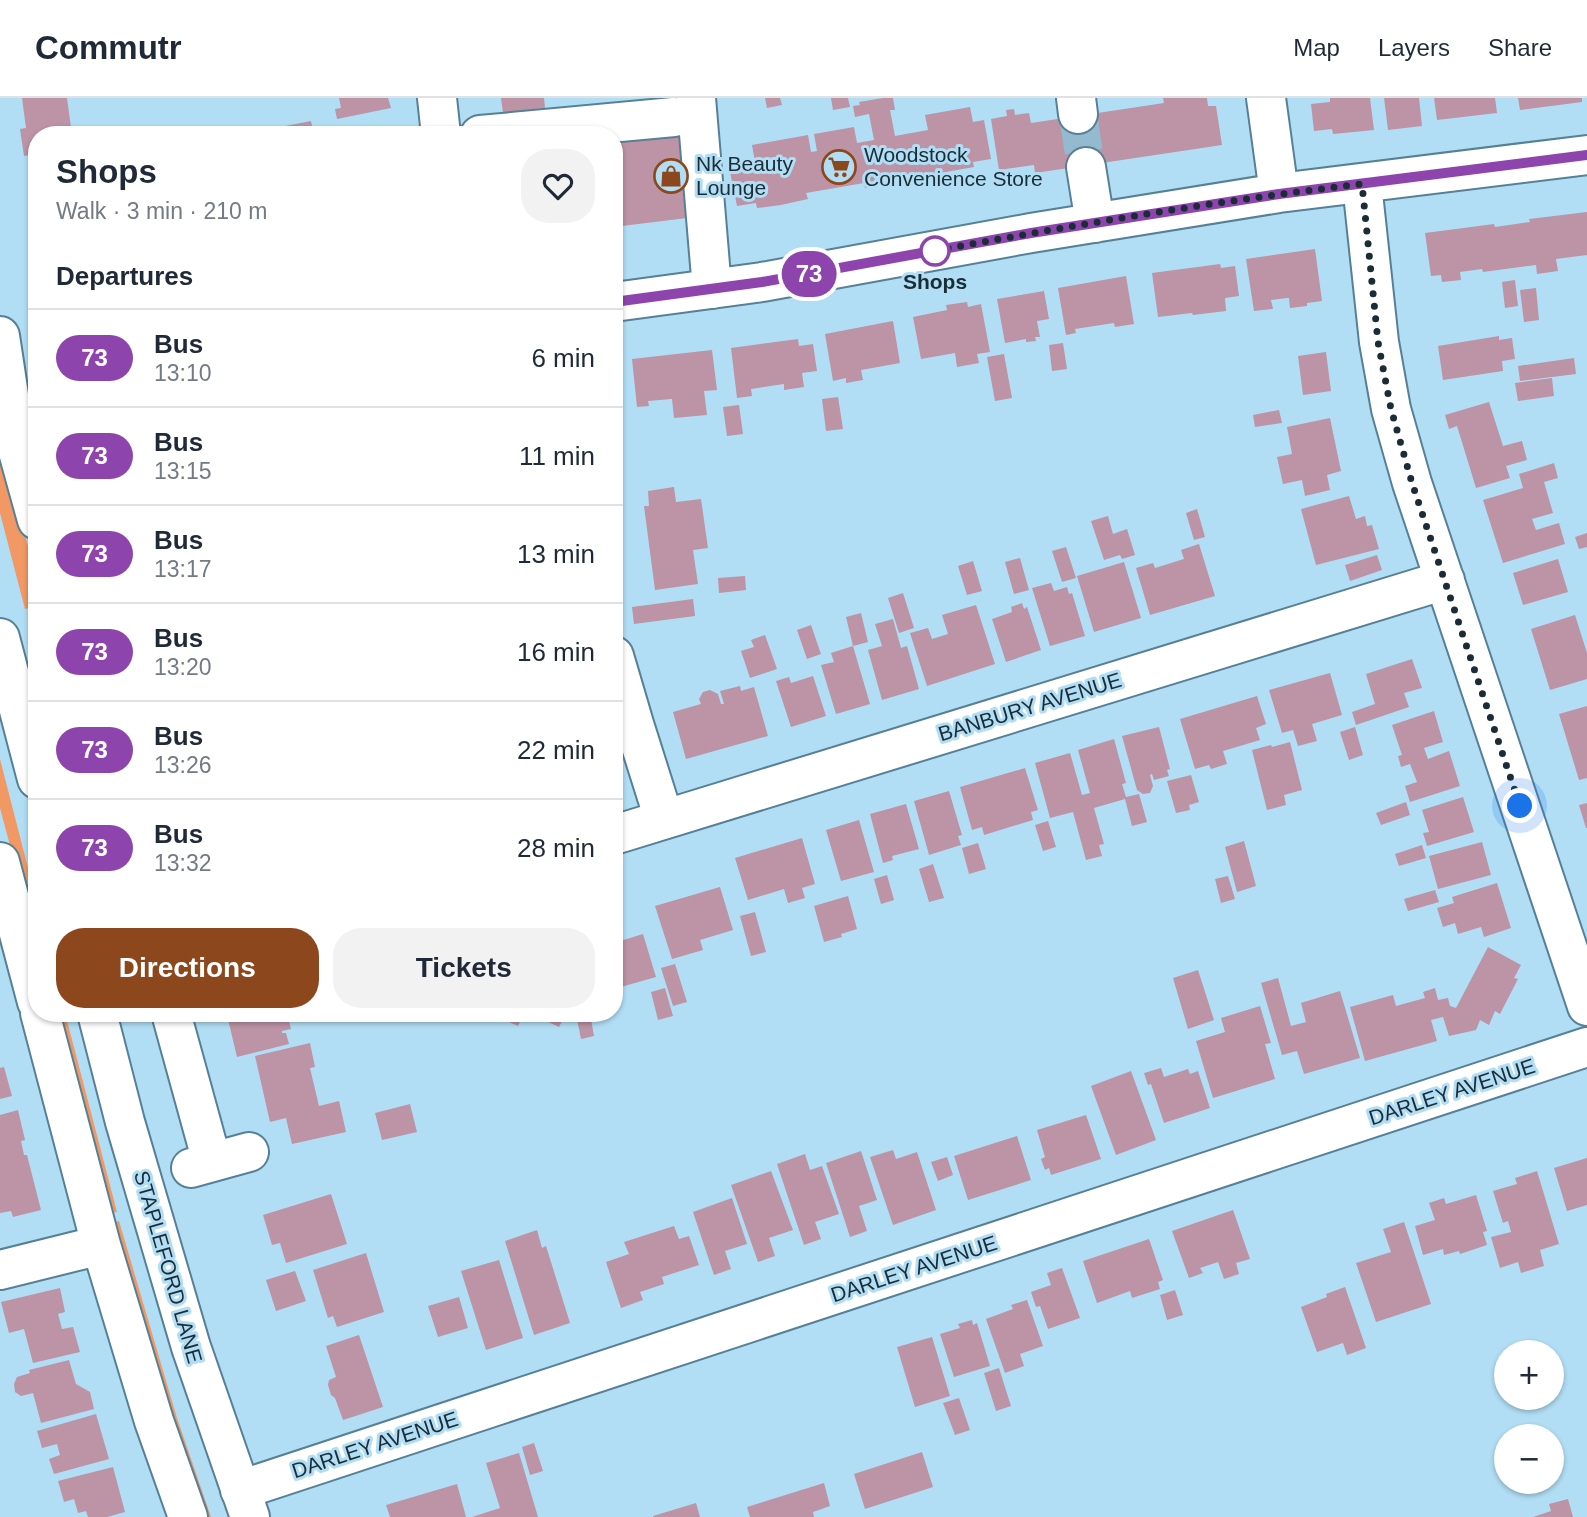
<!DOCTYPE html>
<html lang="en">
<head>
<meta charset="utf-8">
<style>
  body { margin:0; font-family:Helvetica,sans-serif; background:#f2f2f3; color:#1f2937; height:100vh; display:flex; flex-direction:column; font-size:26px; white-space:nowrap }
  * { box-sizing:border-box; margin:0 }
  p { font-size:23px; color:#747a83 }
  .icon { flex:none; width:38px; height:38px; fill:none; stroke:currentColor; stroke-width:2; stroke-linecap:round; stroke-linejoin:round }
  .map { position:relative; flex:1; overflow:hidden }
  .details { position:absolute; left:28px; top:28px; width:595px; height:896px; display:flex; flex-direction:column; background:#fff; border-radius:28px; box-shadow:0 2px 5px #0004 }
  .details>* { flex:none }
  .badge { padding:0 14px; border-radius:23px; font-size:24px; line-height:46px }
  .tools { position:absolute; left:1494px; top:1242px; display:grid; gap:14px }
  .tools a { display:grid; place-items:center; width:70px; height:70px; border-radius:50%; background:#fff; box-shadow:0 2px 5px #0004; font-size:35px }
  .you { position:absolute; width:35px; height:35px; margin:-18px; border:5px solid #fff; border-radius:50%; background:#1a73e8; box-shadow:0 0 0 10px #1a73e833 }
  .map>.badge { position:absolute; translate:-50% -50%; box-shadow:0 0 0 4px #fff }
  h2 { padding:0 28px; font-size:26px; line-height:63px }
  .round { display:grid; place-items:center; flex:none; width:74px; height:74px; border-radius:28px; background:#f2f2f3 }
  .overview { display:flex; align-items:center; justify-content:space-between; height:119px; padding:0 28px }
  h1 { font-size:33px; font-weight:700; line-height:52px }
  .primary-button { display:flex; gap:14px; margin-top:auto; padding:14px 28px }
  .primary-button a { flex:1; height:80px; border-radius:28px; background:#8c481c; color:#fff; font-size:28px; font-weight:700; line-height:80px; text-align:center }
  .primary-button a+a { background:#f2f2f3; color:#1f2937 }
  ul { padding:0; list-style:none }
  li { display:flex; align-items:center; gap:21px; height:98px; padding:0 28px; border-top:2px solid #e0e1e3 }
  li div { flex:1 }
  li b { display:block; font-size:26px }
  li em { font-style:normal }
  li .badge { min-width:77px; font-weight:700; text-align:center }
  header { display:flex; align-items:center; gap:42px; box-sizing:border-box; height:98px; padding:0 35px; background:#fff; border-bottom:2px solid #e0e1e3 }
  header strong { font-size:33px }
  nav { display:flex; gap:38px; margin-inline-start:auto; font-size:24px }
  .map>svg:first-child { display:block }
</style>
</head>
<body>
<header>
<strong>Commutr</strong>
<nav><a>Map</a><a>Layers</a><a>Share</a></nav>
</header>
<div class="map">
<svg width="1587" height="1419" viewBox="0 0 1587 1419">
  <rect width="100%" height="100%" fill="#b1def5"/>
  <!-- green -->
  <path fill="#f19865" d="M0,354l2,2 35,124v28l-12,3 -25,-96z
    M0,661l37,144v43l-37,-138z
    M54,915h11l52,199 -10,2z
    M119,1123l58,197 34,99h-11l-90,-294z"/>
  <!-- building -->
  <path fill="#bd93a6" d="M22,0h45l5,37h-35v19l-13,2 -4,-27 6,-1z
    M339,0h49l3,10 -54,11 -2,-10 6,-1z
    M501,0h43l1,10 -42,5z
    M765,0h15l2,7 -15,3z
    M831,0h17l2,9 -17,3z
    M883,0h10l2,12h-5l5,26 33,-6 -3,-15 45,-8 3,15 11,-2 7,39 -18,3 1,5 -51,9 -1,-4 -16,3 2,6 -43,7 -1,-5 -58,10 2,6 -27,6 -24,3 -1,-5 -19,3 -8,-39 26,-5 -3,-17 56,-10 3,17 6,-1 -3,-17 40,-7 3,16 17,-3 -5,-26 -14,3 -2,-11 7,-1 -1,-3z
    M1163,0h44l1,8h8l6,39 -187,28 -1,-8 -35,5 -8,-51 16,-3 -1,-6 8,-1 1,6 14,-2 2,10 133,-20z
    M1330,0h40l4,32 -41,4 -1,-5 -18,2 -3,-27 19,-2z
    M1384,0h35l3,28 -34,4z
    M1434,0h61l2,15 -60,7z
    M1518,0h64v4l-62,8z
    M311,23l3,14h-53l-1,-4z
    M390,28l2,9h-46v-2z
    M684,32l11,87 -81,10v-88z
    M37,72v41h-2l-5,-40z
    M1587,114v43l-31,4 2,12 -21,3 -1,-9 -53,7 -1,-3 -22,3 1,8 -19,2 -1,-7 -10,1 -6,-43 69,-9 1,3 35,-5 -1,-3z
    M1315,151l7,52 -15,2v3l-17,2 -1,-10h-2l-16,2 2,9 -19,2 -8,-52z
    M1220,166l1,4 14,-2 4,30 -14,2 1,13 -33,4 -1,-2 -34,4 -6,-44z
    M1126,178l8,48 -19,3 -1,-4 -39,6 1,4 -10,2 -8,-47z
    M1515,182l3,26 -13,2 -3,-26z
    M1536,190l3,32 -15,2 -4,-32z
    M1044,193l5,28 -12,2 3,16h-5l1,4 -10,1v-3l-21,4 -8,-44z
    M967,204l1,5 13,-3 9,48 -13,2 2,9 -22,4 -2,-14 -34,6 -8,-42 34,-7 -1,-5z
    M893,223l7,42 -39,7 2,10 -17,3v-5l-13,3 -8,-47z
    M1499,238v4l13,-2 3,21 -13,2 1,10 -60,9 -5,-34z
    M798,241l1,7 14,-2 4,27 -15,2 2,14 -20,3v-6l-33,5 1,7 -15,2 -6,-50z
    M1063,245l4,26 -15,2 -3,-26z
    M712,252l5,40 -13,1 3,24 -33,3 -2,-19 -24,2 1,5 -12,1 -5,-48z
    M1326,254l5,39 -28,4 -5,-39z
    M1004,256l8,44 -17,3 -8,-44z
    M1574,260l2,16 -56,7 -2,-15z
    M1552,280l2,18 -36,5 -3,-18z
    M838,299l5,32 -17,2 -4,-32z
    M1489,304l14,44 19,-5 5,19 -21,6 4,12 -34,10 -19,-62 -8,3 -4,-14z
    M739,307l4,29 -16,2 -4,-29z
    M1279,312l3,13 -27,4 -2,-12z
    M1330,320l11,53 -14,4 3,15 -25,6 -3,-16 -19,4 -6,-27 15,-3 -5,-27z
    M1554,365l4,15 -14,4 9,31 -21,6 4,11 23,-7 6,21 -62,19 -20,-63 40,-12 -4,-14z
    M674,389l2,15 25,-3 7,49 -15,2 5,34 -43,6 -11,-84h5l-1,-15z
    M1349,398l7,23 9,-3 2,10 5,-1 7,24 -63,16 -15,-56z
    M1197,411l8,28 -11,3 -8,-27z
    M1108,418l5,18 14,-5 8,26 -13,4 -2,-4 -16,5 -13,-39z
    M1587,435v14l-8,2 -4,-12z
    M1199,446l16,52 -65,19 -14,-47 17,-5 2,5 29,-9 -3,-9z
    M1066,449l10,31 -14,4 -10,-31z
    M1377,457l5,15 -32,11 -5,-16z
    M1020,460l9,32 -15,4 -9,-32z
    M1558,461l10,33 -45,13 -10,-32z
    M973,463l9,30 -15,4 -9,-29z
    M1124,464l17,56 -47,14 -17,-56z
    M745,478l1,14 -27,3 -1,-15z
    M1051,485l3,8 13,-4 2,7 3,-1 13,43 -35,10 -18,-58z
    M903,495l11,35 -15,5 -11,-35z
    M693,501l2,17 -61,8 -2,-17z
    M1022,505l2,6 3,-2 14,43 -35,12 -14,-43 20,-7 -1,-5z
    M976,507l19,59 -68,22 -17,-53 18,-5 4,11 16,-5 -6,-19z
    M861,515l7,29 -15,4 -7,-29z
    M1575,517l12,38v26l-37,11 -19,-61z
    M893,521l8,29 6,-2 12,43 -37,11 -14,-50 14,-4 -7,-22z
    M811,527l10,29 -14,5 -10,-29z
    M765,537l12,34 -27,9 -9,-27 13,-4 -3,-7z
    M853,548l17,58 -34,10 -15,-49 13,-3 -3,-9z
    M1412,561l10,29 -18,5 5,14 -53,18 -4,-13 23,-8 -9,-30z
    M1330,575l12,42 -30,9 5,17 -19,5 -5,-16 -11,3 -13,-43z
    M813,578l13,40 -35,11 -15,-46 13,-4 2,6z
    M740,588l1,5 13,-4 14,49 -82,23 -13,-47 28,-8 -2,-5 4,-7 7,-2 8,4 3,10h3l-4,-13z
    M1257,598l9,28 -10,4 4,12 -37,11 4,13 -16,5 -2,-4 -14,4 -15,-50z
    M1587,608v72l-8,2 -20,-66z
    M1434,613l9,31 -19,6 4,11 21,-8 11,35 -50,16 -5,-16 12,-4 -7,-18 -9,3 -3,-11 4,-1 -10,-30z
    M1159,629l11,42 -3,1 2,6 -15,4 -2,-6 -2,1 3,11 -3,7 -7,1 -6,-4 -15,-54z
    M1355,629l8,28 -14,5 -9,-28z
    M1114,641l12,44 -4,1 4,13 13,-3 8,28 -15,4 -7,-27 -31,9 10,36 -5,1 3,11 -16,4 -13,-48 -23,6 -15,-55 35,-10 12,42 8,-2 -12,-43z
    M1290,644l12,48 -18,5 2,10 -19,5 -15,-60 19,-5 1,2z
    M1025,670l13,42 -7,2 2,8 -49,15 -2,-8 -10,3 -12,-43z
    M1191,677l8,27 -10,3 1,5 -14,3 -9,-32z
    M949,693l13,44 -4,1 3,9 -32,10 -15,-54z
    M1463,699l11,35 -47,14 -4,-13 6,-1 -7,-22z
    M1406,704l4,13 -29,10 -5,-12z
    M1587,705v25h-1l-7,-23z
    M906,706l13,45 -27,7 1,4 -10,3 -13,-49z
    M859,722l15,52 -33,9 -15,-51z
    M1048,723l8,26 -13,4 -8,-26z
    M802,740l13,46 -13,4 3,10 -17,5 -4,-14 -36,11 -13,-42z
    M1244,743l12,45 -19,6 -12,-45z
    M1482,744l9,33 -53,14 -9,-33z
    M978,745l8,26 -17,5 -7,-26z
    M1422,747l4,13 -27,8 -4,-12z
    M933,766l11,34 -15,4 -10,-33z
    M887,777l7,25 -13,4 -7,-25z
    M1228,778l7,23 -14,4 -6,-24z
    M1497,785l14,45 -27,9 -3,-10 -23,7 -3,-11 -12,4 -6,-19 17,-5 -2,-6z
    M720,789l13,43 -33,10 3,10 -31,9 -17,-53z
    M1435,792l4,12 -31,9 -4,-12z
    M848,798l9,33 -16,5 1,3 -18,5 -10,-36z
    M755,814l11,40 -15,4 -11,-40z
    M643,836l13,43 -42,12v-46z
    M1488,849l33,18 -7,13 4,1 -18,35 -5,-3 -6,14 -9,-5 -4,10 -27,6 -6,-19 -12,3 6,21 -72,20 -15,-54 43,-12 3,11 29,-8 -2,-6 12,-4 3,12 10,-2 2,8 6,2z
    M675,866l12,38 -14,4 -12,-38z
    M1198,872l16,50 -26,9 -15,-51z
    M1278,880l13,48 15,-4 -5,-19 39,-12 20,67 -56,16 -7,-23 -15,4 -21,-72z
    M665,890l8,28 -15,4 -7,-28z
    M1260,908l11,37 -6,1 10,35 -62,19 -17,-57 29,-9 -4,-14z
    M230,915h57l4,16 -9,2v2h4l3,11 -52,13 -10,-42z
    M500,915h24l-6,13 -20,-9z
    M529,915h37l-7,14z
    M581,915h9l4,23 -13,3 -5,-25z
    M310,945l5,24 -5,1 9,38 20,-5 7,31 -54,12 -6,-26 -16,4 -15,-66z
    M4,969l8,29 -12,3v-31z
    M1161,970l3,9 24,-8 2,5 8,-3 12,37 -46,15 -13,-39 -3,1 -4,-12z
    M1131,973l25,69 -40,15 -25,-69z
    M410,1006l7,28 -35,8 -7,-27z
    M18,1012l7,30 -4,1 3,14h3l14,55 -28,7 -2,-6 -11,2v-98z
    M1086,1017l15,44 -50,16 -2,-7 -4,2 -4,-11 4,-2 -8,-27z
    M1017,1038l14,44 -63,20 -14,-44z
    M893,1052l3,9 21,-7 19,58 -43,15 -23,-68z
    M861,1053l16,49 -18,6 8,25 -17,6 -24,-74z
    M805,1056l5,16 12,-4 17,48 -24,8 6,17 -17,6 -27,-81z
    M947,1059l6,18 -15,6 -7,-19z
    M1587,1060v47l-20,6 -13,-43z
    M771,1073l22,59 -24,8 6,18 -17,6 -27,-77z
    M1537,1073l22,73 -19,6 4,16 -23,7 -3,-11 -18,6 -9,-31 20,-5 -3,-11 -5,2 -10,-32 24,-7 -2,-6z
    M331,1096l16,50 -61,19 -6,-20 -8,2 -9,-30z
    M1476,1097l11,36 -4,1 4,13 -27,9 -1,-3 -15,4 -1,-6 -20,6 -8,-29 20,-6 -6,-17 15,-5 2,6z
    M732,1100l15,46 -22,7 6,18 -17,6 -21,-63z
    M1233,1112l17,49 -14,4 3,11 -15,5 -6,-17 -18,6 3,5 -14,5 -17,-47z
    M1404,1124l27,82 -55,18 -20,-59 35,-11 -8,-23z
    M674,1128l5,13 10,-3 10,29 -37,12 2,7 -24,8 3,8 -22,8 -15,-46 23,-8 -5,-12z
    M537,1132l5,18 4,-2 24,77 -36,12 -29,-94z
    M1149,1141l14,41 -5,2 2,7 -28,9 -2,-7 -33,12 -14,-42z
    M366,1155l18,59 -47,15 -4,-11 -5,2 -15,-48z
    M499,1162l24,78 -37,12 -25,-79z
    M1062,1170l18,50 -32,11 -8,-23 -4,1 -5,-15 20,-7 -4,-12z
    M295,1173l11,30 -30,10 -10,-31z
    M1345,1189l21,61 -19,7 -4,-12 -26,9 -16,-45 26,-10 -1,-3z
    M60,1190l5,24 -7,2 4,15 11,-2 7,25 -47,11 -9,-34 -15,4 -8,-31z
    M1175,1192l8,25 -16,5 -7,-25z
    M459,1199l9,31 -30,9 -10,-31z
    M1027,1202l16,46 -23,8 4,12 -19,7 -19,-54 27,-10 -2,-4z
    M972,1222l1,5 4,-2 13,43 -36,11 -14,-43 20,-6 -2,-4z
    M359,1237l24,72 -40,13 -8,-22 -4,-3 -3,-10 1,-5 7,-3 -10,-31z
    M932,1239l18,59 -35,11 -18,-60z
    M69,1262l7,24 14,8 4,17 -53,14 -8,-30 -12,3 -6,-4 -1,-8 3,-7 13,-4 -1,-3z
    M999,1270l12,38 -15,5 -12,-38z
    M959,1300l11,32 -15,5 -12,-32z
    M96,1316l13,45 -55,15 -5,-15 11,-4 -3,-11 -15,4 -5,-17z
    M534,1345l9,28 -13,4 -8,-28z
    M922,1354l11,35 -68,22 -11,-35z
    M519,1355l19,64h-66l28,-9 -14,-45z
    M113,1369l12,45 -18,5h-19l-2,-6 -8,2 -4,-14 -10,3 -6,-21z
    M824,1385l6,23 -17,6 1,5h-64l-3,-10z
    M457,1386l9,33h-76l-4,-12z
    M1568,1401l5,18h-40l18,-6 -2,-7z
    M696,1405l4,14h-47v-1z"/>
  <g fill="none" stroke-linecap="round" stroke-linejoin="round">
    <!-- minor-tunnel -->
    <path stroke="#93bacf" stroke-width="38" stroke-dasharray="38 19" stroke-linecap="butt" d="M1078,16l8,53"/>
    <!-- minor casing -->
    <g stroke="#568095" stroke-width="42">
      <path id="minor" d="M437,0l4,37
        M696,0l16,191
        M1076,0l2,16
        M1266,0l13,95
        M480,37l194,-18
        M1086,69l9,56
        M1362,86l17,158 12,67 21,74 175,523
        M614,204l148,-20 269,-49 248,-40 308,-38
        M0,238l17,112 20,72
        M614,558l20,68 30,95
        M614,737l831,-255
        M0,764l37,140
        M40,915l61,232 53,176 34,96
        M171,915l41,149
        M191,1070l58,-16
        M0,1172l101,-25
        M240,1392l1347,-443"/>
    </g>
    <!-- major casing -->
    <g stroke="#568095" stroke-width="42">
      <path id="major" d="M0,540l37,141
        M97,915l28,109 66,225 59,170"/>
    </g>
    <!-- minor -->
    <use href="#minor" stroke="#fff" stroke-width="38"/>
    <!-- major -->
    <use href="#major" stroke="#fff" stroke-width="38"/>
  </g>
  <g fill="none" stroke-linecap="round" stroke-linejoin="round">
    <!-- line casing -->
    <g stroke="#fff" stroke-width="16">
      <path id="line" d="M614,204l148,-20 269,-49 248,-39 308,-39"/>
    </g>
    <!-- line -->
    <use href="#line" stroke="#8e44ad" stroke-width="10"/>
    <!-- walk -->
    <path stroke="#1a2c35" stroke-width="7" stroke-dasharray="0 12.6" d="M935,153l-12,2c146,-27 292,-52 439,-69l16,158 13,67 21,74 108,323"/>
  </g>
  <!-- icons -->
  <defs>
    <g id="supermarket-ring" transform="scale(1.75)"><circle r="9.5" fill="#b1def5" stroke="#8c481c" stroke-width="1.5"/><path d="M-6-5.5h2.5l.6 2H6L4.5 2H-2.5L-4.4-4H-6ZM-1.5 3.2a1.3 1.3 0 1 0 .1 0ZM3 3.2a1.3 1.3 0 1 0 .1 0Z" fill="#8c481c"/></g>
    <g id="shop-ring" transform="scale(1.75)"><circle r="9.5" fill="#b1def5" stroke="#8c481c" stroke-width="1.5"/><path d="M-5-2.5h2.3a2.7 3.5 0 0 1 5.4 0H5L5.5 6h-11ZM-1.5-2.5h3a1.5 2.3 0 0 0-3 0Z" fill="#8c481c"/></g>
  </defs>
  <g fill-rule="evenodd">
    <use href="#supermarket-ring" x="839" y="69"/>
    <use href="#shop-ring" x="671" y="78"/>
  </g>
  <!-- markers -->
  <circle fill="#fff" stroke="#8e44ad" stroke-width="3.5" cx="935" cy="153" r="14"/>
  <g text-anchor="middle" stroke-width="6" stroke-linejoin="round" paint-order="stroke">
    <!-- poi labels -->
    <g font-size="21" fill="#1a2c35" stroke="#b1def5" text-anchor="start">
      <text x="864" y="64">Woodstock<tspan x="864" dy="24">Convenience Store</tspan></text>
      <text x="696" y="73">Nk Beauty<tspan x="696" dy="24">Lounge</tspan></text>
    </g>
    <!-- stop labels -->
    <g font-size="21" font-weight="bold" fill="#1a2c35" stroke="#b1def5">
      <text x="935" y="191">Shops</text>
    </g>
    <!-- street labels -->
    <g font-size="21" fill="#1a2c35" stroke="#b1def5">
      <text transform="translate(1030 609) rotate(-17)" y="7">BANBURY AVENUE</text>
      <text transform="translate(1452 994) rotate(-18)" y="7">DARLEY AVENUE</text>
      <text transform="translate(168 1169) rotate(74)" y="7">STAPLEFORD LANE</text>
      <text transform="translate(914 1171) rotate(-18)" y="7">DARLEY AVENUE</text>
      <text transform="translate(375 1347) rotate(-18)" y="7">DARLEY AVENUE</text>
    </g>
  </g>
</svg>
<div class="tools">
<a>+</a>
<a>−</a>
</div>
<div class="you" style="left:1520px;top:708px"></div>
<b class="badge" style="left:809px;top:176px;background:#8e44ad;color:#fff">73</b>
<section class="details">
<div class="overview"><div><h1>Shops</h1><p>Walk · 3 min · 210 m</p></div><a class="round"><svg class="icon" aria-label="heart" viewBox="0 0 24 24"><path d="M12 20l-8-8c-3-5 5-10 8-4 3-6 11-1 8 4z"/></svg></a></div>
<h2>Departures</h2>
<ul>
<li><span class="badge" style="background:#8e44ad;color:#fff">73</span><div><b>Bus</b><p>13:10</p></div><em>6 min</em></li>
<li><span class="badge" style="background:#8e44ad;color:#fff">73</span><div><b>Bus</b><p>13:15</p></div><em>11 min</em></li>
<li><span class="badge" style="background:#8e44ad;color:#fff">73</span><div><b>Bus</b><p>13:17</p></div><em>13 min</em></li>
<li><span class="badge" style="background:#8e44ad;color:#fff">73</span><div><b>Bus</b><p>13:20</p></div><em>16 min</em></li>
<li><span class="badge" style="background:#8e44ad;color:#fff">73</span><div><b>Bus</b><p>13:26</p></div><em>22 min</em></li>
<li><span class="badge" style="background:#8e44ad;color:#fff">73</span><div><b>Bus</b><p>13:32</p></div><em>28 min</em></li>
</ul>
<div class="primary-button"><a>Directions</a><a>Tickets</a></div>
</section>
</div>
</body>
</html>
